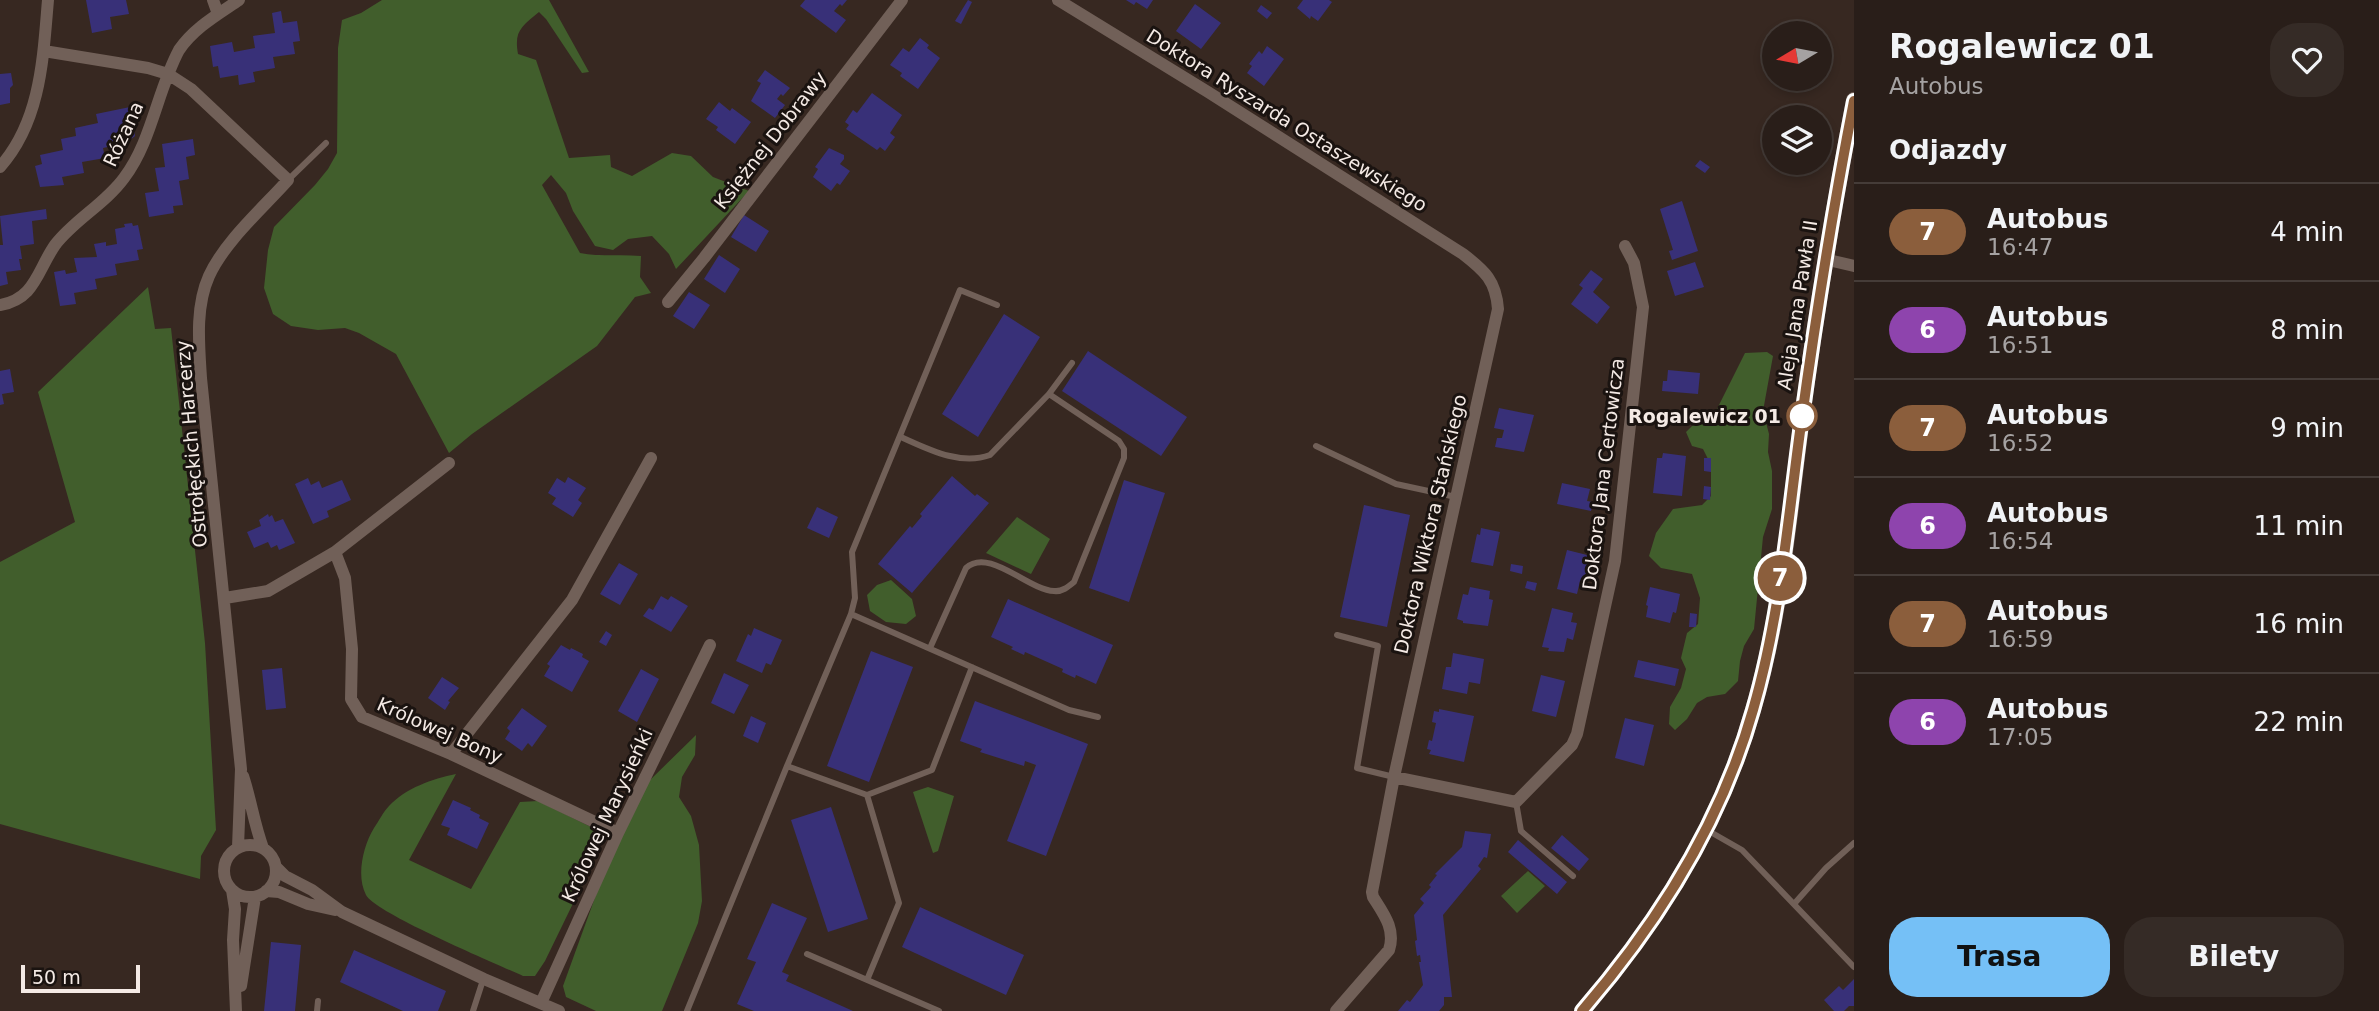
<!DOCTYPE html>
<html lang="pl">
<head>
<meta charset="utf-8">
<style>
  body { margin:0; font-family:"DejaVu Sans",sans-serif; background:#352b26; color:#f1f3f6; height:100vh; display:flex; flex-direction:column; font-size:26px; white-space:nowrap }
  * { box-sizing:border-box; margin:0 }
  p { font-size:23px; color:#a5a2a2 }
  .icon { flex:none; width:38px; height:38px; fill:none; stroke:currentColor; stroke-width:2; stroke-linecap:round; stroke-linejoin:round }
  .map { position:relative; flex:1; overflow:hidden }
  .panel { display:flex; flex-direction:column; background:#291e19; width:525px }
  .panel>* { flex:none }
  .badge { padding:0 14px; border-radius:23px; font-size:24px; line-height:46px }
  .needle { width:46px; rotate:260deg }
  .fabs { position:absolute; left:1762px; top:21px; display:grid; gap:14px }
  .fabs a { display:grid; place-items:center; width:70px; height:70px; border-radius:50%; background:#291e19; box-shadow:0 4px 10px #0003,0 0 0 2px #453c38; font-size:35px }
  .scale { position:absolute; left:21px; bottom:18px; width:119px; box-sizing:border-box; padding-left:7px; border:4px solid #f4eae5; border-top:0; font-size:19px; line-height:24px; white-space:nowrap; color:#f4eae5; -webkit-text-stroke:5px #1a1310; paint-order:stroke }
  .map>.badge { position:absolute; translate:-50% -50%; box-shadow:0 0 0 4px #fff }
  h2 { padding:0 35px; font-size:26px; line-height:63px }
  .round { display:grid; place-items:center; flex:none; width:74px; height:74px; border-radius:28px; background:#352b26 }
  .head { display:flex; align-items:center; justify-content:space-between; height:119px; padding:0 35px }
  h1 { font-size:33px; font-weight:800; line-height:52px }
  .primary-button { display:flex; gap:14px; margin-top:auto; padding:14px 35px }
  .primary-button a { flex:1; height:80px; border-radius:28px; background:#75c0f6; color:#111; font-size:28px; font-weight:800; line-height:80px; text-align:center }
  .primary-button a+a { background:#352b26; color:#f1f3f6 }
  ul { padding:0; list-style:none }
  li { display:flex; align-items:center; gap:21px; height:98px; padding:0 35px; border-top:2px solid #453c38 }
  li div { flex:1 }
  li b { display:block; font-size:26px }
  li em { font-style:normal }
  li .badge { min-width:77px; font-weight:700; text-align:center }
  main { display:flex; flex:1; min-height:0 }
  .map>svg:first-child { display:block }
</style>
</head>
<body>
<main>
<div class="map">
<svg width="1854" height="1011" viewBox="0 0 1854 1011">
  <rect width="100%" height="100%" fill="#372821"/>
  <!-- green -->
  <path fill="#415e2c" d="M382,0h167l40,72 -7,1 -36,-54 -7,-7c-18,15 -25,19 -21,42l18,6 33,98 41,-3 1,12 21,9 40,-23 19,3 22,21 36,14 -73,78 -7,-15 -17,-18 -24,3 -15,11 -18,-4 -22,-35 -7,-18 -15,-18 -9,10 38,68c21,4 41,1 61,3l-1,21 11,16 -16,4 -38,49 -125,88 -23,19 -53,-99 -37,-21 -14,-5 -27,2 -27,-4 -18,-12 -9,-26 4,-38 6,-23 41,-42 13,-16 9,-16 1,-105 4,-28 19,-7z
    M148,287l7,42 16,-1 34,315 11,187 -15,26 -1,23 -200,-55v-262l75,-40 -37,-130z
    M1767,352l6,4 -10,55 6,23 -1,18 4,19v38l-9,28 -9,92 -10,17 -4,15 -2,20 -13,13 -18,3 -10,6 -10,16 -12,11 -6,-6 1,-17 11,-19 5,-19 -5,-11 6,-25 11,-9 2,-26 -8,-24 -31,-6 -12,-12 7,-23 17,-24 29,-4 9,-9v-31l-8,-16 -11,-3 -6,-14 10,-10 18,-7 31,-62z
    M1017,517l33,22 -19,35 -45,-21z
    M891,580l21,19 4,17 -10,8 -20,-2 -16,-11 -3,-16 10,-10z
    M696,735l-1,20 -13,22 -3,20 12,19 8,29 3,56 -4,22 -36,88h-66l-30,-14 -3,-11 51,-141 34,-63z
    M456,774l-47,86 62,29 49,-87 18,-1 53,26 9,9 -1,14 -54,111 -10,15h-12c-26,-12 -148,-63 -157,-81 -10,-19 -3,-49 8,-67 5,-7 9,-16 15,-22 17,-18 43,-27 67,-32z
    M928,787l26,9 -16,55 -5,2 -20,-61z
    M1528,871l17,15 -28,27 -16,-17z"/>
  <!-- building -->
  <path fill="#383078" d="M86,0h40l3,14 -19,3 2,12 -20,4z
    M805,0h42l-5,6 -2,-2 -6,7 12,9 -10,13 -36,-27z
    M968,0l4,2 -11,22 -6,-3z
    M1126,0h27l-6,9 -11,-7 -2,3z
    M1303,0h26l3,2 -14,19 -7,-5 -1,3 -13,-11z
    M1195,4l26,19 -20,26 -25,-18z
    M1261,5l11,8 -5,6 -10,-8z
    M281,11l2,12 14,-2 3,20 -7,1 2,12 -22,3 2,11 -22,4 2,10 -16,3 -1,-10 -18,3 -2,-12 -5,1 -3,-21 22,-4 2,10 21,-4 -2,-12 22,-3 -3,-20z
    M920,38l9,7 -2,3 13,10 -22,31 -18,-13 2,-3 -12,-8 13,-17 6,4z
    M1267,46l17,13 -20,27 -17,-13 5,-7 -3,-2 10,-13 3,3z
    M765,70l25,18 -7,8 -2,-2 -4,5 8,6 -10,13 -24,-17 10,-18 -4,-2z
    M11,73l2,12 -3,3v15l-10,2v-31z
    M872,93l30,22 -12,18 5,4 -10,14 -5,-4 -3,3 -31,-21 3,-4 -4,-3 8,-12 4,3z
    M719,102l11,9 2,-3 19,14 -16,22 -19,-14 2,-3 -12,-8z
    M130,107l5,29 -9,7 -23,5 2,10 -23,4 2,11 -22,4 2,8 -24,2 -5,-21 7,-2 -2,-9 23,-5 -2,-11 15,-3 -1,-8 23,-5 -2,-9z
    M193,139l2,16 -9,2 3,22 -10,2 4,24 -10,1 1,7 -25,4 -4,-24 14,-2 -4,-23 10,-1 -3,-23z
    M829,148l15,7v4l-4,5 10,7 -10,14 -3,-2 -6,8 -18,-14 5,-8 -3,-2z
    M1700,160l10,7 -5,6 -10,-7z
    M1682,201l16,50 -26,9 -3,-9 4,-1 -13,-41z
    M46,209l1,10 -15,2 2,23 -14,2 2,13h-3l2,11 -15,2 2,12 -8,2v-41h3l-3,-29z
    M744,215l25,16 -13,21 -25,-15z
    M132,223l1,3 5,-1 5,24 -6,1 2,10 -24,4 2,11 -22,4 2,10 -23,4 2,11 -16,2 -6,-34 11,-2 1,4 11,-2 -3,-14 23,-1 -3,-13 12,-2v4l11,-2 -2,-15 10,-2 -1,-3z
    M719,255l21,14 -15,24 -21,-14z
    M1695,262l9,25 -29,9 -8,-25z
    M1591,270l12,9 -10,13 17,15 -13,17 -26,-20 12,-16 -4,-3z
    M689,292l21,13 -16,24 -21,-13z
    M1004,314l36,23 -62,100 -36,-23z
    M1088,351l99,66 -26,39 -99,-65z
    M10,369l4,23 -12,2 2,10 -4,1v-34z
    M1668,370l32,3 -2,21 -36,-3 1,-10h4z
    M1499,408l35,7 -10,37 -29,-5 2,-9h5l2,-8 -10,-2z
    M1648,411l15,2 -1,7 -15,-1z
    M1663,453l23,3 -4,40 -29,-3 4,-35h5z
    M1704,458h7v14l-7,-1z
    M952,476l23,20 2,-2 12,9 -77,90 -34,-29 32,-38 2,2 10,-12 -2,-2z
    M568,477l18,11 -8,12 4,3 -9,14 -21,-13 4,-6 -8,-5 9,-15 8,5z
    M308,478l3,7 8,-4 3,7 20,-8 9,20 -24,11 2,6 -16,7 -18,-40z
    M1124,480l41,13 -36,109 -40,-14z
    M1562,483l28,6 -3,12 6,1 -2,9 -34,-7z
    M1704,486l7,1 -1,13 -7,-1z
    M1364,505l46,10 -23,112 -47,-10z
    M817,507l21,10 -9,21 -22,-10z
    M268,514l1,3 3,-2 3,7 8,-3 12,24 -16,7 -2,-5 -6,3 -3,-6 -14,6 -7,-16 14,-6 -2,-6z
    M1481,528l19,4 -7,34 -22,-4 6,-28 3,1z
    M1567,550l24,6 -4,18h-2l-2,8 -3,-1 -3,13 -20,-5z
    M619,563l19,11 -18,31 -20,-11z
    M1511,564l12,2 -1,8 -12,-3z
    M1527,581l10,2 -2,8 -10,-3z
    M1470,587l20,4 -1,8 4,1 -5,26 -25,-3v-2l-6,-2 6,-25 5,1z
    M1650,587l30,7 -4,19 -3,-1 -3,11 -24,-6 2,-11 -2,-1z
    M661,596l7,4 3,-4 17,10 -17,26 -28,-16 6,-8 4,2z
    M1008,599l105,46 -17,39 -20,-9 -1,3 -13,-6 1,-3 -38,-17 -1,3 -13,-6 2,-2 -22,-10z
    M1552,608l21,5 -2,9 6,1 -4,17 -6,-2 -3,14 -16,-1 1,-3 -7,-1z
    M1690,613l7,1 -1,13h-7z
    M754,628l28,12 -11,25 -5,-2 -4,10 -26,-12 12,-27 3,2z
    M606,631l6,4 -6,11 -7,-4z
    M561,645l9,5 1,-2 12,6 -1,3 7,4 -17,31 -28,-16 6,-10 -3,-2z
    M871,651l42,16 -44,115 -42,-16z
    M1453,653l31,6 -4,25 -11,-2 -2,12 -25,-5 4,-22h5z
    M1638,660l41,9 -4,17 -41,-9z
    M282,668l4,40 -20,2 -4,-40z
    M641,669l18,10 -22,43 -19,-11z
    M724,673l25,12 -15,29 -23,-11z
    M1541,675l24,6 -9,36 -24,-6z
    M442,677l17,11 -11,13 2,1 -5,8 -17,-12z
    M975,701l113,43 -42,112 -39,-15 29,-76 -11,-4 -1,5 -44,-14 2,-3 -22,-8z
    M522,708l25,18 -15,21 -4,-4 -6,8 -17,-12 5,-8 -3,-3z
    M1439,709l35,7 -10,46 -35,-8 2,-4 -4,-1 2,-9 3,1 4,-18 -4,-1 2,-11 5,1z
    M751,716l15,7 -8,20 -15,-7z
    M1625,718l29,7 -10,41 -29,-8z
    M453,800l18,8 -1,2 10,5 -1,3 10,5 -12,26 -30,-14 3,-7 -9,-3z
    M831,807l37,112 -40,13 -37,-112z
    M1465,831l26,3 -4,24 -3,-1 -6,9 3,3 -38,46 9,82h-8v8l-5,6h-41l9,-11 3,2 13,-17 -4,-23h2l-1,-7 -3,1 -2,-15 2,-1 -3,-25 10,-12 -4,-4 11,-12 -2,-2 8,-10 -2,-1 27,-27z
    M1562,835l27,24 -10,12 -28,-23z
    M1518,840l49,42 -10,12 -49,-42z
    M772,903l35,15 -25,54 7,3 -3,6 67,30h-99l-17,-7 19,-42 -9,-3z
    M920,907l104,48 -18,40 -104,-48z
    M271,942l30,3 -6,66h-31z
    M354,950l92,41 -8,20h-35l-63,-29z
    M1854,979v27h-5l-5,5h-10l-10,-11 15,-14 4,4z"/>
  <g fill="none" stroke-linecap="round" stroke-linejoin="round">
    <!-- service -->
    <path stroke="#716058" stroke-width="6" d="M288,180l38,-37
      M901,437c27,12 59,29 89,18l59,-61 23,-31
      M1316,446l80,38 60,13
      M851,614l4,-16 -3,-46 108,-262 37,15
      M1337,635l41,11 -21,122 37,9
      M930,648l36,-80c23,-21 62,22 88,23 8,1 14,-4 20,-9l50,-124v-9l-5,-8 -70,-47
      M787,766l64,-152 218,96 29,7
      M867,795l65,-25 40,-103
      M1516,802l5,29 52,45
      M1707,830l35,20 112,117
      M1794,904l32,-36 28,-25
      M807,954l132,57
      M317,1011l1,-10
      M473,1011l10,-31
      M687,1011l100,-245 80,29 32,108 -32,77"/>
    <!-- minor -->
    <path stroke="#716058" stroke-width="12" d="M213,0l5,14
      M1058,0l150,92 255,162c22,17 33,27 35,55l-104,468
      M44,51l104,17 20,6 23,15 97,91c-25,28 -63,61 -79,96 -14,31 -10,69 -8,102l40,391 -3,78
      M0,167c41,-46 43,-109 48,-167
      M1824,259l30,7
      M668,302l36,-44 198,-258
      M0,305c35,-6 37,-34 55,-60 19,-25 50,-41 69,-67 28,-37 33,-87 55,-128 15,-22 38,-35 60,-50
      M335,552l10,26 7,71 -1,50 11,18 89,37 167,79
      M225,598l43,-7 43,-25 24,-14 114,-89
      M451,754l121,-154 79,-142
      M243,776c8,24 11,48 20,72
      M224 871a26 26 0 1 1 52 0a26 26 0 1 1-52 0Z
      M276,867l9,9 27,14 30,22 142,67 75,32
      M232,890l3,19 -2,31 3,71
      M266,891l13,1 29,12 27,6
      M241,986l14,-89
      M541,1003l77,-170 92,-188
      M1336,1011l53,-61c7,-21 -6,-37 -16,-53l-1,-5 22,-115 122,25 56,-57 5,-11 38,-173 28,-254 -9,-44 -9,-17"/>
    <!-- tertiary -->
    <path stroke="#716058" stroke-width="16" d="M1582,1011c76,-88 139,-188 171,-301 28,-94 36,-194 49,-292 14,-106 32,-212 52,-318"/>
  </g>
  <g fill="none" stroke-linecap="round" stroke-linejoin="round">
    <!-- line casing -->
    <g stroke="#fff" stroke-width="16">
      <path id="line" d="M1582,1011c76,-88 139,-188 171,-301 27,-92 35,-191 48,-286 15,-109 32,-216 53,-323"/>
    </g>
    <!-- line -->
    <use href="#line" stroke="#8b5e3c" stroke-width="10"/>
  </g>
  <!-- markers -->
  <circle fill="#fff" stroke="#8b5e3c" stroke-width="3.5" cx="1802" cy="416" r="14"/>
  <g text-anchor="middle" stroke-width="6" stroke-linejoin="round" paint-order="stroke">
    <!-- street labels -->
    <g font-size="19" fill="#f4eae5" stroke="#1a1310">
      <text transform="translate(1287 120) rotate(32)" y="7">Doktora Ryszarda Ostaszewskiego</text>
      <text transform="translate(123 134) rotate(-65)" y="7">Różana</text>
      <text transform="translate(770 140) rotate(-52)" y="7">Księżnej Dobrawy</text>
      <text transform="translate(1797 305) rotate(-81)" y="7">Aleja Jana Pawła II</text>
      <text transform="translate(191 444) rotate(-95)" y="7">Ostrołęckich Harcerzy</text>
      <text transform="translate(1603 474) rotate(-83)" y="7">Doktora Jana Certowicza</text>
      <text transform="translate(1430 524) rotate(-77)" y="7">Doktora Wiktora Stańskiego</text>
      <text transform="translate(440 730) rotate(24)" y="7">Królowej Bony</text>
      <text transform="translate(607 815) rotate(-65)" y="7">Królowej Marysieńki</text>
    </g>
    <!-- stop labels -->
    <g font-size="19" font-weight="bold" fill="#f4eae5" stroke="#1a1310" text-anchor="end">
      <text x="1781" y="423">Rogalewicz 01</text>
    </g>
  </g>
</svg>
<div class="fabs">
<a><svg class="needle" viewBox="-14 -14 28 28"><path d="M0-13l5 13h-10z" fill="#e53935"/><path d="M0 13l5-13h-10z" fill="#a5a2a2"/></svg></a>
<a><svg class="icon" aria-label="layers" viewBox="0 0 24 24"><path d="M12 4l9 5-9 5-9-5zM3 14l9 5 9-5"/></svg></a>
</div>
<div class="scale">50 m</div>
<b class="badge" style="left:1780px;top:578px;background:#8b5e3c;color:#fff">7</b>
</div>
<section class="panel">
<div class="head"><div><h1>Rogalewicz 01</h1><p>Autobus</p></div><a class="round"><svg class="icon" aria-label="heart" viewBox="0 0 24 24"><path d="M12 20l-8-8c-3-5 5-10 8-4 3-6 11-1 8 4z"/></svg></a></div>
<h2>Odjazdy</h2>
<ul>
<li><span class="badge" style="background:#8b5e3c;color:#fff">7</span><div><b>Autobus</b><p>16:47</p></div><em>4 min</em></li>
<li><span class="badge" style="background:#8e44ad;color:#fff">6</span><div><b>Autobus</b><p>16:51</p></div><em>8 min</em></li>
<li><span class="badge" style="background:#8b5e3c;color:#fff">7</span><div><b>Autobus</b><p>16:52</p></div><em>9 min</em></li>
<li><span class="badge" style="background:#8e44ad;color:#fff">6</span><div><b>Autobus</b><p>16:54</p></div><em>11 min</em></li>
<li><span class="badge" style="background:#8b5e3c;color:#fff">7</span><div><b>Autobus</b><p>16:59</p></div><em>16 min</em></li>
<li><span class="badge" style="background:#8e44ad;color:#fff">6</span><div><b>Autobus</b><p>17:05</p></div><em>22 min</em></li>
</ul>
<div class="primary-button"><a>Trasa</a><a>Bilety</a></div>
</section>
</main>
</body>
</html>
